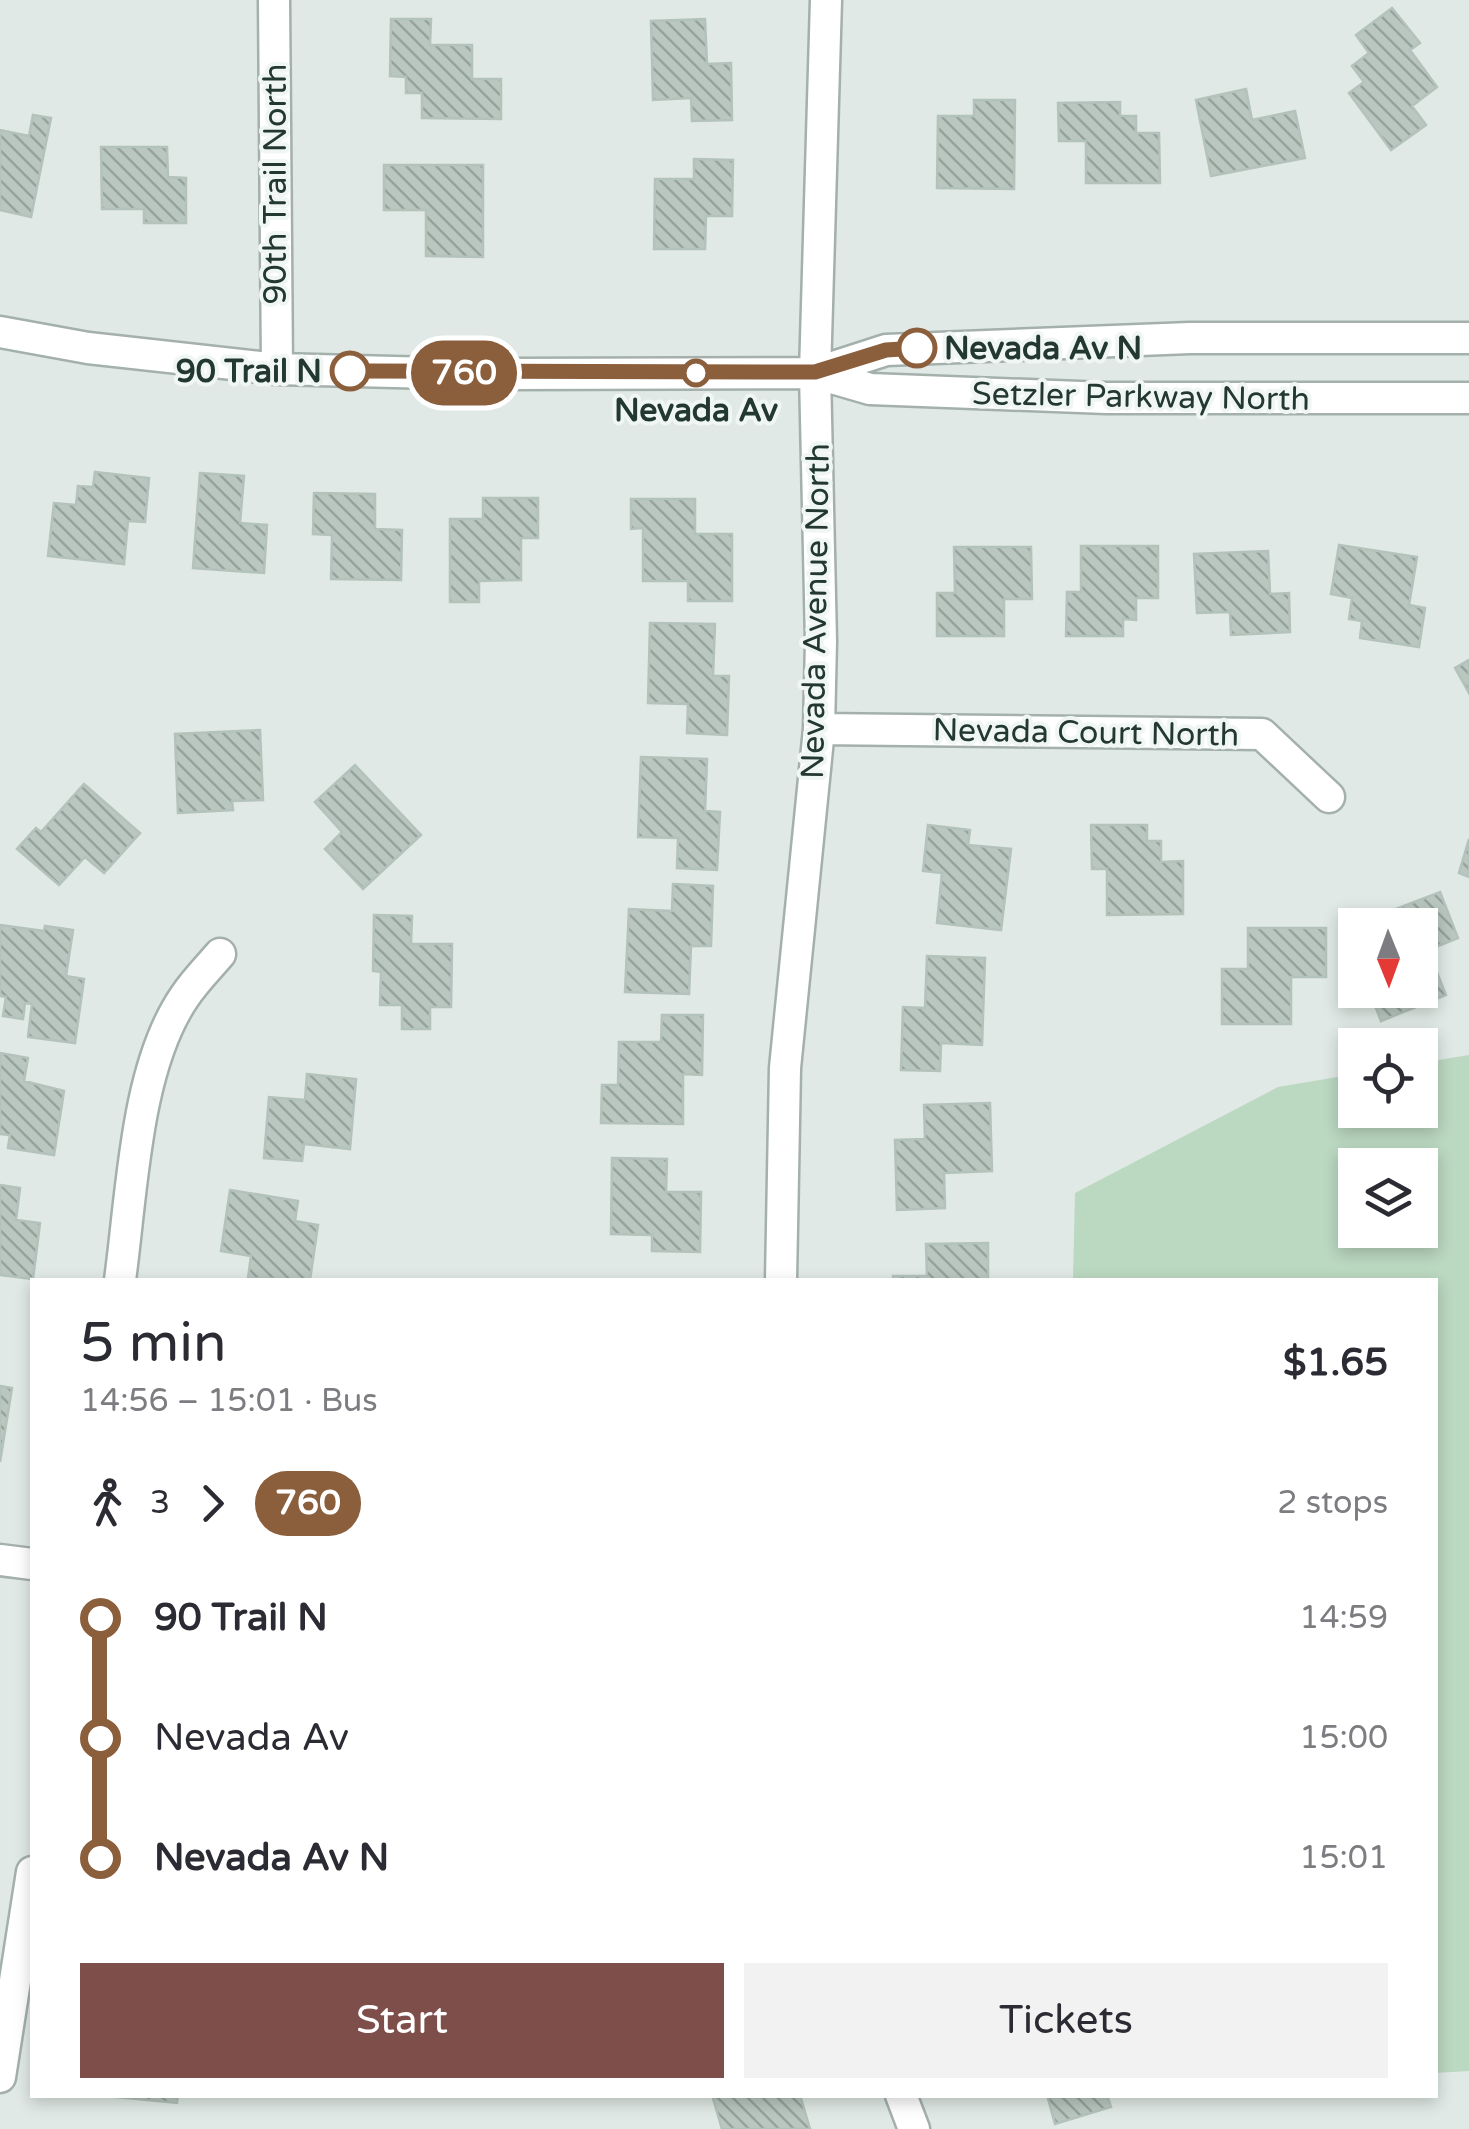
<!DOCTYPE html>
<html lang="en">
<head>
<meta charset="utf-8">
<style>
  body { margin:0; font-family:"Varela Round",sans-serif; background:#f2f2f3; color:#2b2b33; height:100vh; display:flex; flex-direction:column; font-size:38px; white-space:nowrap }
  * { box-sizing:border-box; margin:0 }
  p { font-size:32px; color:#7c7c81 }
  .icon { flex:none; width:55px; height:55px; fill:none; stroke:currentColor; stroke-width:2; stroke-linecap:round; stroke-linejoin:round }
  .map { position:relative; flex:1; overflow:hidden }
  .side { position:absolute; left:30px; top:1278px; width:1408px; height:820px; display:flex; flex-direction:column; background:#fff; border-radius:0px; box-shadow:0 5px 15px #0003 }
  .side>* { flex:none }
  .badge { padding:0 20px; border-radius:32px; font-size:35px; line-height:65px }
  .needle { width:65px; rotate:179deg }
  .buttons { position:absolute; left:1338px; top:908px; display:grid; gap:20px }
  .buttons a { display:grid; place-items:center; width:100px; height:100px; border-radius:0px; background:#fff; box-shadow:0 5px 15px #0003; font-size:50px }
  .map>.badge { position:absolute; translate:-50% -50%; box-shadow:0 0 0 5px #fff }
  .legs { display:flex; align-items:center; gap:15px; height:110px; padding:0 50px; font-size:32px }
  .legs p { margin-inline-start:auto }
  .overview { display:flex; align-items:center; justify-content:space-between; height:170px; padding:0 50px }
  h1 { font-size:55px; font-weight:600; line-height:75px }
  .action { display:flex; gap:20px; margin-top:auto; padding:20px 50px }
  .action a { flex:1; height:115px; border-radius:0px; background:#7e4f4a; color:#fff; font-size:40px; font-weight:600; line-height:115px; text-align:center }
  .action a+a { background:#f2f2f3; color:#2b2b33 }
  ul { padding:0 50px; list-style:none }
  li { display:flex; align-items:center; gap:35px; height:120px; font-size:38px }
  li i { display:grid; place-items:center; width:15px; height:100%; margin:0 12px; background:currentColor }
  li i::after { content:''; width:25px; height:25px; margin:-12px; border:8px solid; border-radius:50%; background:#fff }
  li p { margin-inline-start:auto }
  li:first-child i { background:linear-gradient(#0000 50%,currentColor 0) }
  li:last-child i { background:linear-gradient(currentColor 50%,#0000 0) }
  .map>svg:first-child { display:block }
</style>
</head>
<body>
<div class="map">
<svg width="1469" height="2129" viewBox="0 0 1469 2129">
  <defs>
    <pattern id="building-back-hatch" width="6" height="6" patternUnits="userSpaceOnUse" patternTransform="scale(2.5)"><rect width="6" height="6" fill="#b9c7c0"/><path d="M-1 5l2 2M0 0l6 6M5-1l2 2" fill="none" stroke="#96a39d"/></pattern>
  </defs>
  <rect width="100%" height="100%" fill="#e0e9e5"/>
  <!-- grass -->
  <path fill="#bbd8c1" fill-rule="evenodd" d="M1469,1055v1016l-34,2v-793h-362l2,-87 203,-106 77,-13v36h65v-47zM1355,1165h65v65h-65z"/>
  <!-- building -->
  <path fill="url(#building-back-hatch)" stroke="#b3c2bb" stroke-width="2.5" d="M1392,8l28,35 -10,7 27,37 -25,19 14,19 -35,25 -42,-57 15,-11 -12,-16 17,-13 -13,-18z
    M391,19h40l-1,26h42v34h29v40l-79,-1v-25h-16v-16l-16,-1z
    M705,19l2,45 24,-1 1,57 -40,1 -1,-23 -38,2 -2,-79z
    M1246,89l6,31 43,-9 10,47 -94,18 -15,-76z
    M974,100h41l-1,89 -77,-1 1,-72h36z
    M1120,102v14h16v17h23l1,50h-74v-42h-27l-1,-38z
    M33,115l18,3 -20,99 -31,-7v-80l29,6z
    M101,147h66l1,30 18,1v45h-42v-14h-42z
    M694,159l39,1 -1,56h-26l-1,33h-51l1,-70h39z
    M384,165h99v92l-57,-1v-46h-42z
    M95,472l54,6 -4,44 -17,-1 -4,43 -76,-8 6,-53 22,2 2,-19 15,1z
    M200,473l44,3 -4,47 27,2 -3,48 -71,-5z
    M314,493l61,1v35l27,1 -1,50 -70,-1 1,-44 -19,-1z
    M483,498h55v40h-17v42l-42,1v21h-29v-83h33z
    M631,499h64v35h37v67h-44v-20h-45v-53l-12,1z
    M1339,545l78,12 -8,48 16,3 -6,39 -59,-9 2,-17 -13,-2 3,-21 -21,-4z
    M1081,546h77v52h-22v22l-13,-1v17h-57l1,-44h14z
    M954,547h77l1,52h-28v37h-67v-43h18z
    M1268,551l2,43 19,-1 1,39 -59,3 -1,-23 -33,1 -3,-59z
    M650,623l65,1 -2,52h16l-2,59 -40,-2 1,-29 -40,-1z
    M1469,660v33l-14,-25z
    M260,730l3,70 -31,1 1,9 -55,3 -3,-79z
    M641,757l66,2 -2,52 15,1 -3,58 -40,-2 1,-30 -40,-1z
    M355,765l66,70 -58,54 -38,-40 17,-17 -27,-30z
    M84,784l56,49 -36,40 -19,-16 -26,28 -42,-36 19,-21 5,4z
    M928,825l42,5 -2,15 43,4 -10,81 -64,-7 5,-50 -19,-2z
    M1091,825h56v16h14v21l22,-1v53l-76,1v-46h-15z
    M1469,839v38l-10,-4z
    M673,884l40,2 -2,60h-20l-2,48 -64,-2 4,-83 43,2z
    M1440,892l18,46 -30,12 18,45 -65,26 -12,-31h51v-65h-42l-3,-8z
    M374,915l38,1 -1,28h41l-1,63h-21v22h-28v-24h-22l1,-33 -8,-1z
    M0,925l44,6 1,-5 28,4 -7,46 18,3 -9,64 -47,-6 4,-33 -7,-1 -2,16 -20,-3 3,-19 -6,-1z
    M1248,928h78v49h-35v47h-69v-55h26z
    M927,956l58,2 -3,87 -41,-2 -1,28 -39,-1 2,-63 22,1z
    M662,1015h41l-1,60 -19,-1v50l-82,-1 1,-38h16l1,-43h42z
    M0,1053l28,5 -4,23 40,10 -10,64 -46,-7 2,-13 -10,-1z
    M307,1074l49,5 -6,70 -46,-5 -2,17 -38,-3 5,-61 36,3z
    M990,1103l2,68 -48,2 1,35 -48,2 -2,-70 30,-1 -1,-34z
    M612,1158l55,1 -1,33h35l-1,60 -48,-1v-16l-41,-1z
    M0,1185l20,3 -4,32 24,3 -7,56 -33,-4z
    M230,1190l68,11 -3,20 23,4 -8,55 -62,-2 3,-22 -30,-5z
    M988,1243v37h-95v-4h34l-1,-32z
    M0,1386l12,2 -12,74z
    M96,2095h82l-1,8z
    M712,2095h88l10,34h-88z
    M1047,2095h60l4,12 -56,17z"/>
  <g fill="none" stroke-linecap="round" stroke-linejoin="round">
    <!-- minor casing -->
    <g stroke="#a4b0ab" stroke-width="35">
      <path id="minor" d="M274,0l3,369
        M0,332l88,16 189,21 195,5 343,-1 55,16 236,9h363
        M815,373l71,-23 304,-12h279
        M819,729l443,5 67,63
        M120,1280c12,-86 15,-212 65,-284 10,-15 23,-28 35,-42
        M781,1280l4,-212 34,-339 2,-88 -6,-268 11,-373
        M0,1560l32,4
        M0,2077l32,-205
        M901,2095l13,34"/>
    </g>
    <!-- minor -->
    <use href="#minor" stroke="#fff" stroke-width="30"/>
  </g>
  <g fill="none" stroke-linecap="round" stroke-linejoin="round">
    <!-- line-1 casing -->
    <g stroke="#fff" stroke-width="22">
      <path id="line-1" d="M350,371l465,1 71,-22 31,-2"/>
    </g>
    <!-- line-1 -->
    <use href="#line-1" stroke="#8b5e3c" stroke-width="15"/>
  </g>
  <!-- markers -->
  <g fill="#fff" stroke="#8b5e3c" stroke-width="5">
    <circle cx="917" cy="348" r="18"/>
    <circle cx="350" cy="371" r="18"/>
    <circle cx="696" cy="373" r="12"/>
  </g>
  <g text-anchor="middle" stroke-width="8" stroke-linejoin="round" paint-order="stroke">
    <!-- street labels -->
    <g font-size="32" fill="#233831" stroke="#f0f6f3">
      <text transform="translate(275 184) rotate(-90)" y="11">90th Trail North</text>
      <text transform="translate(1141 396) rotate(1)" y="11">Setzler Parkway North</text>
      <text transform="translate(815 611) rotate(-89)" y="11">Nevada Avenue North</text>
      <text transform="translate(1086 732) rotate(1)" y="11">Nevada Court North</text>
    </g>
    <!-- stop labels -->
    <g font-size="32" font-weight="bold" fill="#233831" stroke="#f0f6f3" text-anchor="start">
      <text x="944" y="359">Nevada Av N</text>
      <text x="322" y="382" text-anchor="end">90 Trail N</text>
      <text x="696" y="421" text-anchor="middle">Nevada Av</text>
    </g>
  </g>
</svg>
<div class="buttons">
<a><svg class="needle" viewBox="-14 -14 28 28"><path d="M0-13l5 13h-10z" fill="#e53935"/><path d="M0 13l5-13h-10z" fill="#7c7c81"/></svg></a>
<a><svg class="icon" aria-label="locate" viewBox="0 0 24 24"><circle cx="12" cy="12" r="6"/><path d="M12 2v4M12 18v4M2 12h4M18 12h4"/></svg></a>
<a><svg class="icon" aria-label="layers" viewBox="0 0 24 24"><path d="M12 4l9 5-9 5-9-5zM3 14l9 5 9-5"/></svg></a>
</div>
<b class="badge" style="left:464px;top:373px;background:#8b5e3c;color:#fff">760</b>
<section class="side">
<div class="overview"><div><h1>5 min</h1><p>14:56 – 15:01 · Bus</p></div><b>$1.65</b></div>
<div class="legs"><svg class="icon" aria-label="walk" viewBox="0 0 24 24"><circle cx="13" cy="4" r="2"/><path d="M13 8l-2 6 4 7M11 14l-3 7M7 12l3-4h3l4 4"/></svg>3<svg class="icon" aria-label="forward" viewBox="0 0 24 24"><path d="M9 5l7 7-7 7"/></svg><b class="badge" style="background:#8b5e3c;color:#fff">760</b><p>2 stops</p></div>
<ul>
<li><i style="color:#8b5e3c"></i><b>90 Trail N</b><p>14:59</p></li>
<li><i style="color:#8b5e3c"></i><span>Nevada Av</span><p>15:00</p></li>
<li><i style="color:#8b5e3c"></i><b>Nevada Av N</b><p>15:01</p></li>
</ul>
<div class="action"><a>Start</a><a>Tickets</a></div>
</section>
</div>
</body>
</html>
